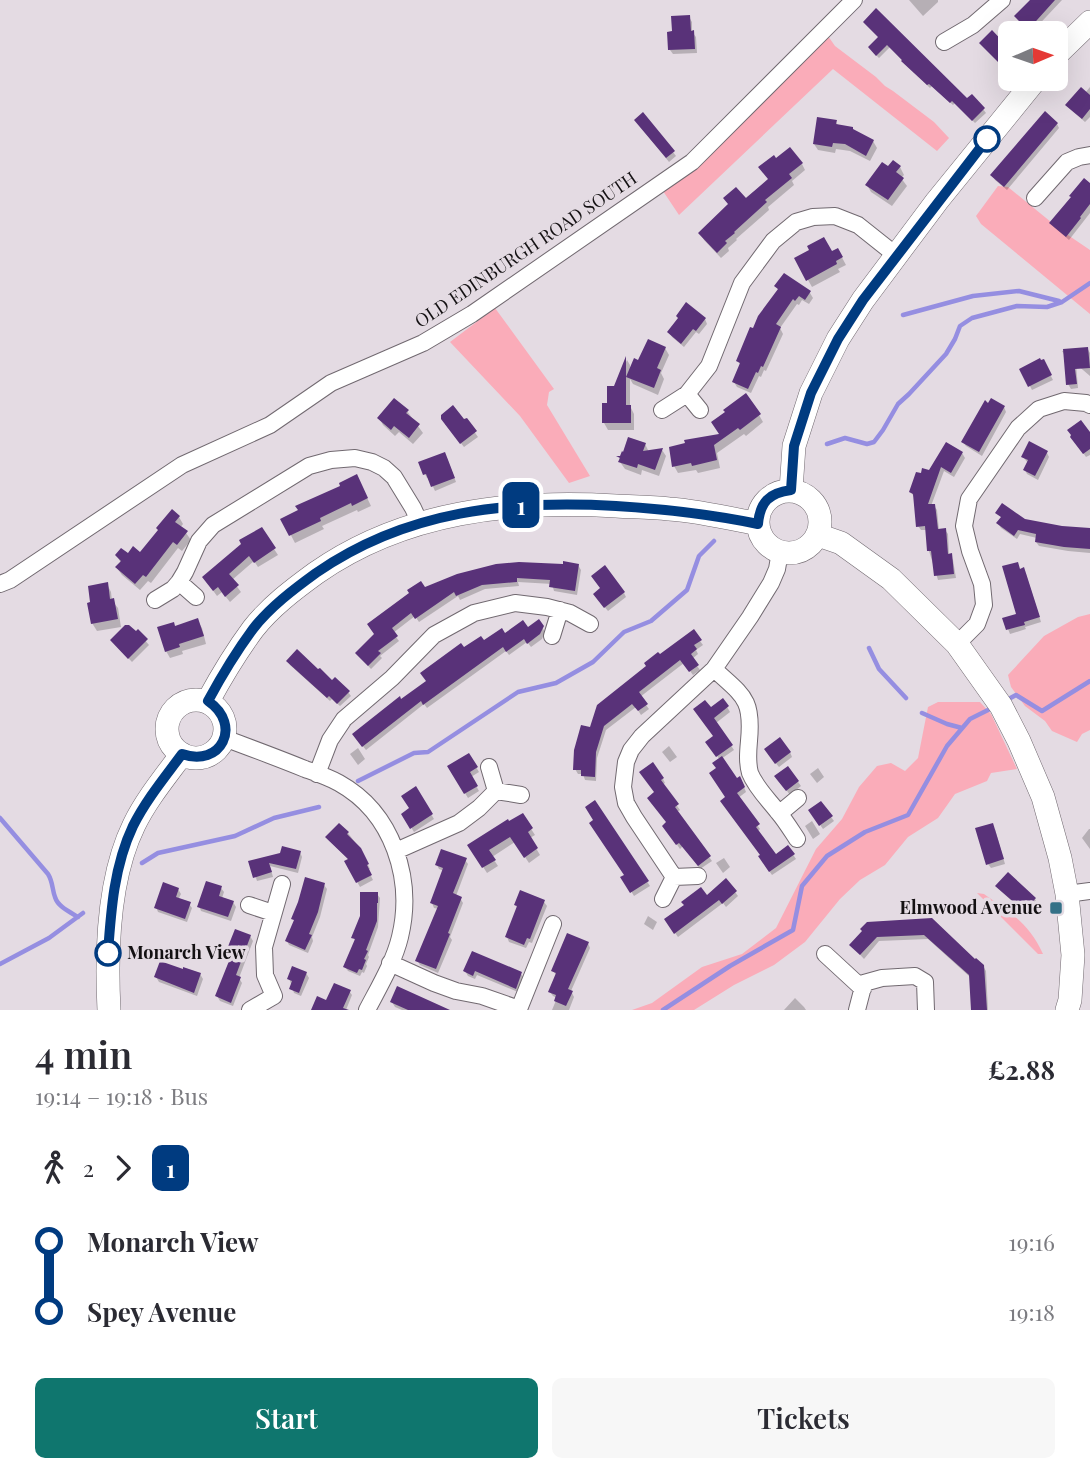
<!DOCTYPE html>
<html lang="en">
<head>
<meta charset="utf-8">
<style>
  body { margin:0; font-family:"Playfair Display",serif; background:#f7f7f7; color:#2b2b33; height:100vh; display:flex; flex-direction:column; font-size:26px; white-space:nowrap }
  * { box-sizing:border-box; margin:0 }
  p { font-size:23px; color:#7c7c81 }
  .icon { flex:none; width:38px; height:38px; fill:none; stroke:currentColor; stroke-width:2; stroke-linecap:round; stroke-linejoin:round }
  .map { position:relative; height:1010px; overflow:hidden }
  .sheet { display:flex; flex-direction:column; background:#fff; flex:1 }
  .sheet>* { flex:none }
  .badge { padding:0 14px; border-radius:10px; font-size:24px; line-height:46px }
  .needle { width:46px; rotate:88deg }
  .fabs { position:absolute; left:998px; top:21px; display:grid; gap:14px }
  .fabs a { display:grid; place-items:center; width:70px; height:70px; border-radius:10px; background:#fff; box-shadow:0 7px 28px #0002; font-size:35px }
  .map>.badge { position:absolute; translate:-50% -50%; box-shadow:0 0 0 4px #fff }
  .legs { display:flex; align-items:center; gap:10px; height:77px; padding:0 35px; font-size:23px }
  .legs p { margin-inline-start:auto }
  .overview { display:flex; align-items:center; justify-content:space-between; height:119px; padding:0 35px }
  h1 { font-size:38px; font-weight:600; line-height:52px }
  .cta { display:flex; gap:14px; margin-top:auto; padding:14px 35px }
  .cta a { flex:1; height:80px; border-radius:10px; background:#0f766e; color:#fff; font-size:28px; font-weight:600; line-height:80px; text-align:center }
  .cta a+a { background:#f7f7f7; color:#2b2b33 }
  ul { padding:0 35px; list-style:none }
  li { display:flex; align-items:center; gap:24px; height:70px; font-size:26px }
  li i { display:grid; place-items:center; width:10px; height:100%; margin:0 9px; background:currentColor }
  li i::after { content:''; width:18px; height:18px; margin:-9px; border:5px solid; border-radius:50%; background:#fff }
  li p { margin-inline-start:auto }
  li:first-child i { background:linear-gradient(#0000 50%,currentColor 0) }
  li:last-child i { background:linear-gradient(currentColor 50%,#0000 0) }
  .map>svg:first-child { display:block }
</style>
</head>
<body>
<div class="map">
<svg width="1090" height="1010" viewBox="0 0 1090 1010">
  <rect width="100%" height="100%" fill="#e4dbe3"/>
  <!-- green -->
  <path fill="#faacb9" d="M828,36l7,10 41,31 9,9 8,5 41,31 15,16 -12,13 -104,-82 -154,146 -16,-24 28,-18z
    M998,186l10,1 54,44 28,19v64l-109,-90 -5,-8z
    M495,308l59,81 -5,3 -2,13 43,71 -21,7 -49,-67 -70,-74z
    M1090,614v116l-8,4 -5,8 -25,-11 -7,-10 -20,-15 -14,-19 -3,-12 36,-39 34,-19z
    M938,702h42l11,12 26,55 -26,4 -4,8 -32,13 -17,24 -30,19 -23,28 -25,15 -20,19 -35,43 -31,23 -40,20 -40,25h-62l20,-7 50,-36 40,-13 34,-26 40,-79 26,-30 17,-32 18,-21 14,-3 14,8 13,-13 10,-51z
    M977,893l7,1c27,19 45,29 59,60h-5z"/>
  <!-- shadow -->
  <path fill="#0003" d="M909,0h29v2l-15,14z
    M1032,0h30l-31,33 -12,-12z
    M689,17l3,5v10l4,5 1,16 -24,1 -3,-4z
    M879,38l88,63 16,8 3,4 -11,10 -20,-20 -2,2 -21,-19 -2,2 -24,-23 -16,-18 -11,11 -7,-7z
    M1090,87v30l-5,5 -15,-13 -3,-4 18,-12z
    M836,122l3,5 34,14 4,7 -7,13 -20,-10 -14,-2 -1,4 -17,-3 -4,-6z
    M1057,124l2,4 -52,62 -12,-10 -3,-5z
    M639,125l34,27 3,4 -7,6z
    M776,160l26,4 3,6 -13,11 2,4 -26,22 1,3 -33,29 1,1 -9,8 1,3 -8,7 -17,-18 -4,-7 69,-53z
    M900,167l4,8 -3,3 6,8 -15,20 -21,-14 -4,-7 21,-17z
    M1090,185v28l-21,27 -15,-13 -2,-4z
    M838,250l8,15 -8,4 2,3 -28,15 -16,-28 35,-6z
    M776,286l34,7 3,5 -4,6 -7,-4 -3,5 -2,-1 -17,24 3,6 -17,37 -2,-1 -3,7 -2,-1 -8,17 -14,-6 -3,-5 7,-16 -3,-5 16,-30 25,-40z
    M705,319l2,5 -8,10 -3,-2 -12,15 -12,-10 -3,-5z
    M665,348l4,7 -8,18 3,6 -6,16 -25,-11 -3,-5v27l4,8v16h-26l-4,-7 11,-35 12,-28 3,5v9l9,-12z
    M1087,348l3,5v23l-14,-12 2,24 -7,1 -3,-5 -4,-30 -2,-3z
    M1043,361l10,19 -21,10 -11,-21z
    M1004,407l2,5 -24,44 -16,-10 -3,-4z
    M407,411l16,22 -10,11 -14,-12 -4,4 -12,-11 -4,-7z
    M759,415l4,7 -17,14 -2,-2 -27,19 3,15 -22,5 -2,-3 -18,3 -4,-7 47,-31z
    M466,420l12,17 -14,10 -19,-23z
    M1090,433v22l-4,2 -11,-16z
    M645,444l4,8 13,-2 4,6 -7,20 -17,-6 -1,5 -16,-6 -5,-7 -1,-4z
    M962,453l3,5 -11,19 -10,-6 -13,35h3l3,4 2,20h6l3,4 1,21 4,5 3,18 -18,2 -9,-29 -2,-21h-6l-3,-4 -4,-29 -3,-5 18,-20z
    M1047,453l2,4 -11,23 -11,-6 -2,-4 3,-7 -5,-6z
    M447,458l9,24 -21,9 -6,-13h-2l-2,-4z
    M360,483l11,23 -13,6 -1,-2 -35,16 2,3 -29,14 -12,-23z
    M997,513l28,8 37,6 28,2v24l-22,-2 -29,-5 -3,-4 1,-4 -17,-4 -3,5 -16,-11 -3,-5 4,-5z
    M179,517l4,7 -3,4 6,5 5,7 -9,11 -4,-3 -27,35 -3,-2 -8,9 -18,-15 -5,-7 4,-5 -4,-7 24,-1z
    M243,544l31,5 4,6 -20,12 -4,-6 -22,19 9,12 -11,10 -8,-10 -5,4 -13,-18z
    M578,565l3,5 -4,25 -23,-4 -2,-7 -34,-2 1,4 -34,3 -25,11 -2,-4 -39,26 -4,-6 -22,17 6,8 -19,15 2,2 -11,11 -14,-15 67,-65z
    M1020,570l6,4 15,48 -16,5 1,2 -16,5 -6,-15 14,-4z
    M107,584l4,8 1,9 6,7 3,19 -24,4 -5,-8z
    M624,593l2,4 -18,14 -10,-12z
    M197,620l5,8 4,16 -24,7 1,3 -13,4 -4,-7 9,-24z
    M538,621l7,11 -3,7 -11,8 -4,-5 -18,13 -3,-4 -79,57 -3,-4 -58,46 -9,-11 44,-38 27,-19 36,-32 40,-15 23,-6z
    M138,632l11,13 -17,17 -20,-21 24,-7z
    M700,641l3,4 -7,5 2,4 -6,5 8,11 -7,5 -9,-12 -44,34 9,12 -8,6 -5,-8 -30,23 -9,28 -1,23 -11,-1 -2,-6h-5l-3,-5 16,-39 69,-74z
    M288,661l44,21 16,10 3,4 -11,10 -8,-7 -2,2 -40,-36z
    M723,700l7,12 -14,11 18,27 -13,9 16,21 5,2 4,10 -8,6 22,31 -3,3 19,24 12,-9 8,12 -24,16 -10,-14v-6l-35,-58 -9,-28 2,-9 -10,-14 5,-9 -4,-27z
    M669,746l8,11 -7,5 -8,-10z
    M358,748l7,11 -7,6 -8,-11z
    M790,752l2,5 -13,10 -11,-13z
    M469,755l10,17 -8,5 8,14 -11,7 -19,-31z
    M788,768l13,18 -11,9 -11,-15z
    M818,768l6,9 -7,6 -7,-9z
    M644,777l19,2 2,4 -3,2 18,25 -3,2 35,49 -12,8 -17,-23 -3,3 -13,-19 1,-7 -12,-30z
    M416,789l18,30 -20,13 -11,-18 8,-5z
    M595,803l55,83 -16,10 -11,-18 3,-2 -31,-55z
    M522,815l13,20 -5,3 10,17 -11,8 -14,-21 -23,15 6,9 -11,7 -18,-28z
    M813,815l18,2 3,4 -11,8z
    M812,821l8,13 -7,5 -8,-13z
    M995,829l10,35 -14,4 -3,-4z
    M1089,829h1v20l-8,-11z
    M348,833l12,16 10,20 -2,1 5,10 -13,7 -14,-25 3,-2 -22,-22z
    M300,852l2,5 -4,16 -28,-7 3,11 -16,4 -6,-19z
    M724,858l6,9 -7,6 -7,-10z
    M465,860l3,4 -12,32 4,2 3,5 -13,34 2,3 -14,33 -18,-8 -3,-5 22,-51 -5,-1 -2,-5 12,-32 -5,-2 -2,-4z
    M324,885l3,4 -7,28 -8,20 1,4 -5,12 -19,-8 -2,-4 8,-19 -2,-4z
    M221,888l3,4 -2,6 11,4 3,5 -5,14 -30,-10 -2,-5z
    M178,889l3,5 -3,6 11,4 3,4 -5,14 -29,-10 -2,-5z
    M1000,890l35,9 2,4 -10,12z
    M735,892l3,4 -12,11 -3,-4 -45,34 -12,-17 40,-22z
    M377,894l3,4 -2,29 -10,28 1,2 -3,7 1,2 -3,7 -2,-1 -2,4 -12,-5 -3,-4 11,-25 -3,-5z
    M544,902l3,4 -15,37 -3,-1 -3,6 -17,-6 -2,-5 11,-29 -3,-3z
    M648,916l9,6 -4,8 -9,-6z
    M931,920l44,42 8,4 3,5 2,39h-15l-3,-33 -42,-38 -49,2 -15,18 -13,-14 12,-14z
    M250,936l3,5 -14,37 3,5 -9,23 -13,-5 -3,-5 13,-37 -3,-5z
    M588,943l2,5 -19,43 3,6 -5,13h-17l5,-12 -4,-2 -3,-4 7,-16 -4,-5z
    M473,953l48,21 3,4 -6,14 -41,-17 -2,4 -7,-3 -3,-5z
    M306,973l3,5 -8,18 -7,-3 -5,-15z
    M200,974l3,5 -6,17 -38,-14 -3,-5z
    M349,991l3,4 -6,15h-33z
    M795,998l9,9 2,3h-22z
    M392,1002l46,8h-36l-7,-3z"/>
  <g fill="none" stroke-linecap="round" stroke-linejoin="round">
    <!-- stream -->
    <path stroke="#958ee1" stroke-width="4.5" d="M903,315l70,-19 46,-5 40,10
      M827,444l18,-6 22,6 7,-2 9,-12 15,-26 11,-10 37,-40 9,-15 5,-13 12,-8 45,-12 30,1 15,-5 28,-19
      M869,648l10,21 27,29
      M1005,701l11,-6 26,16 48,-30
      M922,713l25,11 15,4
      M358,781l56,-28 14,-1 90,-60 38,-9 37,-21 31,-30 27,-11 36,-31 12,-34 15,-15
      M0,818l48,56c5,8 4,15 7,23 3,10 15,15 23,20
      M142,863l16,-10 77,-17 39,-18 45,-11
      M0,964l49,-26 34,-25
      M663,1010l67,-44 63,-36 9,-44 25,-30 38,-24 43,-17 39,-69 23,-27 24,-12"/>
  </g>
  <!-- building -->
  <path fill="#593279" d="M1030,0h25l-27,30 -14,-14z
    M876,8l91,90 5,-4 13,14 -13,13 -20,-20 -2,2 -21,-19 -2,1 -26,-24 1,-1 -15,-15 -11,11 -8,-9 10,-10 -15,-15z
    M690,15l1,16 3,-1 1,19 -27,1 -1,-18 5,-1 -1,-15z
    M992,30l18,19v25l-31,-31z
    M1081,87l9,8v14l-8,10 -17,-14z
    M1045,111l13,12 -54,64 -14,-12z
    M643,112l32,39 -9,7 -32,-38z
    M817,117l20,3 -1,4 17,3v2l21,11 -8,16 -21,-12 -12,-1 -1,4 -19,-3z
    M790,147l13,16 -14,11 3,4 -27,22 2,2 -33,30 1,1 -10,8 2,2 -10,10 -19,-20 30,-29 -5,-6 13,-11 10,11 22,-19 -10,-12 16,-12 2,3z
    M893,160l8,6 -5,6 8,6 -16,22 -23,-15 17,-23 6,4z
    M1084,178l6,5v21l-10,13 1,1 -15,19 -17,-14 22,-26 -2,-1z
    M824,237l8,14 6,-3 5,9 -7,4 1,3 -31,17 -12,-23 15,-8 -2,-4z
    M784,273l27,18 -6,9 -6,-4 -4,5 -2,-2 -17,25 5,3 -18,40 -2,-1 -3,7 -2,-1 -8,17 -16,-7 8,-19 -4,-2 14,-34 3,1 5,-12 20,-27 -4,-3z
    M686,302l20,16 -10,13 -3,-2 -12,15 -14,-12 11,-14 -2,-2z
    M648,339l18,8 -9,21 4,2 -7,18 -28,-11 8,-19 4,2z
    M1088,347l2,21 -15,1 2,15 -11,1 -3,-36z
    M626,356v49h5v18h-29v-20h5v-17h7z
    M1040,358l1,2 3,-1 8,16 -24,12 -9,-18z
    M746,393l15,21 -21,16 -2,-2 -24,17 3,15 -25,6 -1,-3 -19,4 -3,-20 16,-4 -1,-3 35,-6 -8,-12 14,-10 -2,-2z
    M394,398l15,12 -3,3 14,11 -11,14 -15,-12 -3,4 -14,-12z
    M991,398l14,8 -26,46 -18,-10 24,-42 3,3z
    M453,405l11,14 3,-1 10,13 -17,13 -19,-25v-4z
    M1081,420l9,12v17l-7,5 -13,-17 1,-2 -4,-5z
    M628,437l18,6 -3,8 20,-3 -8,22 -17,-6 -1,4 -19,-6 2,-4 -4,-2h4l2,-5 1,1z
    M1029,441l19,10 -13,25 -12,-6 5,-10 -7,-3z
    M946,442l17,10 -12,21 -10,-6 -13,37h7l3,25 8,-1 2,26 4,-1 2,21 -20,2 -3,-25h-4l-2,-25 -9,1 -3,-33 -4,-2 7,-20 5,1 1,-5 7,2z
    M445,452l10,26 -24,9 -5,-13 -3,1 -5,-13z
    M357,474l11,24 -16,8 -1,-3 -31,15 1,3 -32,15 -9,-17 18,-9 -3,-4 45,-20 -1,-3z
    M1002,503l23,16 37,7 28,2v21l-26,-2 -29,-5 1,-8 -18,-4 -4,6 -18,-13 5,-6 -6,-4z
    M172,509l8,7 -5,6 13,9 -11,14 -4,-3 -27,35 -3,-2 -8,9 -20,-17 6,-6 -6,-6 6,-7 7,5 5,-7 7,6 18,-22 -2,-2z
    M262,527l14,21 -22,15 -5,-7 -20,18 10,11 -14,12 -7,-10 -5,4 -11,-14 39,-33 -2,-4z
    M563,561l16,3 -4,27 -26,-4 1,-7 -33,-2v4l-35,3 -26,11 -2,-4 -39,27 -4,-6 -19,15 6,8 -20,15 3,2 -13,13 -13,-13 19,-19 -7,-10 42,-31 -2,-3 14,-9 4,6 32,-13 39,-10 23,-2 44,2z
    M1018,562l2,7 4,-2 16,50 -16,5 1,3 -19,5 -4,-12 14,-4 -14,-48z
    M605,565l20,27 -21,16 -11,-14 7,-6 -9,-12z
    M108,582l2,17 4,-1 4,21 -27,5 -4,-21 3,-1 -2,-16z
    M198,618l6,18 -25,8 1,3 -15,5 -8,-25 17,-5 1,4z
    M539,619l5,7 -4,8 -13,10 -3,-5 -18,13 -3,-5 -80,58 -2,-4 -59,46 -10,-13 48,-38 1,3 25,-18 -6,-8 41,-30 3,4 17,-11 3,4 18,-12 3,5 18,-13 5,7z
    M125,625h4l7,6 2,-2 10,10 -20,20 -18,-19z
    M694,629l8,11 -8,5 3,4 -6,5 8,11 -10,7 -9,-12 -41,32 9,12 -10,7 -6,-7 -28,22 -8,26 -1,25 -14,-1v-6h-8l1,-20 7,-25 9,2 7,-22 49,-39 -2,-3 14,-11 2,2z
    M297,649l21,20 2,-1 12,12 3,-3 15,14 -13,13 -8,-8 -2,2 -41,-37z
    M723,698l6,8 -15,12 19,27 -17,12 -11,-15 8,-6 -20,-27 12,-9 6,7z
    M780,737l11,15 -16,12 -11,-15z
    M469,753l9,14 -8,5 8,14 -14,8 -17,-28z
    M722,756l15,22 3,-2 5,11 -8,6 23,31 -4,3 20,27 12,-9 7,9 -26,18 -11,-16 2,-1 -40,-54 5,-4 -16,-24 7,-5 -4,-5z
    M653,762l11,16 -3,2 18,24 -4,3 36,49 -13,10 -19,-23 -3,2 -14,-19 4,-4 -19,-24 7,-6 -15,-20z
    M788,766l11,15 -13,10 -12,-15z
    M416,786l17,28 -23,15 -9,-15 8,-6 -8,-12z
    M595,800l54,81 -19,12 -10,-16 4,-2 -35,-52 4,-3 -8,-13z
    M821,801l12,15 -14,10 -11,-16z
    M523,813l10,15 -5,4 10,16 -14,10 -14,-21 -21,13 7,10 -14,8 -15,-23 41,-26 1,2z
    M339,823l10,9 -2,2 14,14 8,16 -2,1 5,10 -16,8 -12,-22 4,-2 -23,-22z
    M993,823l11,36 -18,6 -11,-37z
    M282,846l19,5 -5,18 -27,-6 3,9 -19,6 -5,-17 32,-8z
    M441,849l26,9 -14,35 9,4 -14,36 2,1 -14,35 -21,-8 23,-55 -8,-3 13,-35 -8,-3z
    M1008,872l28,26 -12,13 -29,-25z
    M305,877l20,6 -7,29 -9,22 3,1 -7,15 -20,-9 9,-21 -3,-1 7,-17z
    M726,878l11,13 -15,13 -3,-4 -45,34 -10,-15 20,-14 -3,-3 20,-15 6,8z
    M206,881l16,5 -3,10 15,5 -6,16 -31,-10z
    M163,882l16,6 -3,9 15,5 -6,17 -31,-11z
    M520,890l25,10 -15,39 -3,-1 -3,7 -19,-8 12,-31 -3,-1z
    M360,892h18v11h-1v18l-11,29 2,1 -4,8 2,1 -4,10 -3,-1 -2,4 -14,-6 12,-28 -4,-1 9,-22z
    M932,918l43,41 1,-1 8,7 3,45h-16l-2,-35 -45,-40 -47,2 -17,18 -11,-10 13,-14 -2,-2 7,-7z
    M235,929l16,6 -15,40 5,2 -10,26 -16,-7 16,-40 -6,-2z
    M567,933l22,9 -21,47 5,2 -7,15 -12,-5 2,-6 -8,-3 8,-19 -5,-2z
    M472,951l50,21 -6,17 -41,-18 -2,5 -10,-5z
    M160,961l23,8v-2l18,6 -7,20 -40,-16z
    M292,966l15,6 -8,21 -10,-4 3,-8 -5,-2z
    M334,983l17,7 -8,18 6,2h-38l6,-14 9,4z
    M397,986l53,24h-42l-18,-8z"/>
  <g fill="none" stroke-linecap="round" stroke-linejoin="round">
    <!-- street casing -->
    <g stroke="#716970" stroke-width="18">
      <path id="street" d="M944,42l29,-17 29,-25
        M1035,198l32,-36 12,-5 11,-2
        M687,394l13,16
        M662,410l25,-16 22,-28 33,-83 31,-42 23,-19 17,-5 22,-1 23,9 39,31
        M179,582l17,15
        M0,584l10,-4 172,-115 88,-40 61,-42 92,-40 49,-29 220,-152 162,-162
        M155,600l18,-11 6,-7 6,-10 14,-31 14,-16 96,-59 22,-6 24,-2 17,4 12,6 10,9 19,31 7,15
        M552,636l8,-26
        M957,644l20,-20 7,-19 -2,-21 -12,-33 -6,-25 5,-27 49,-71 21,-19 25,-8 22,2 4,2
        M714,669c29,27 39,29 35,72 -1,11 -2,21 1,32 6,15 18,26 28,39 7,8 13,18 19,27
        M224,738c27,10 54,20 81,31 11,4 23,8 34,14 54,30 75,96 61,154 -6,25 -21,50 -33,73
        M489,767l7,24 25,4
        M317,774l13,-34 14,-21 48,-41 42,-43 40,-22 41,-10 32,4 23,6 20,11
        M780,813l18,-15
        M396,851l63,-28 20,-15 17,-17
        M674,877l-40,-60 -8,-14 -3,-16 3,-25 5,-12 11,-14 72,-67 36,-52 21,-34 6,-14 3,-17
        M1067,894l23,-3
        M663,899l11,-22 24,-1
        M249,905l24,8
        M825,954l38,35
        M390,963l44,20 22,8 26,5 37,13 34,-85
        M250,1010l24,-14 -9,-21 -1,-28 18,-63
        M857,1010l7,-27 18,-5 33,-2 10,6 1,28"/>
    </g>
    <!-- secondary casing -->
    <g stroke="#716970" stroke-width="24">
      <path id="secondary" d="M1055,56l35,-34
        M791,490l3,-44 17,-53 27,-54 25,-39 74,-99 99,-122
        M758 522a31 31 0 1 1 62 0a31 31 0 1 1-62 0Z
        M818,535l23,8 50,36 66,65 44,62 18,35 24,56 17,61 7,36 6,61 -3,45 -3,10
        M167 729a29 29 0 1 1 58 0a29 29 0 1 1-58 0Z
        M208,701c13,-24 28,-49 45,-72 17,-22 41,-40 63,-56 89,-62 194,-73 300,-67 17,1 35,1 53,3 30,2 59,9 89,15
        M109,1010c-3,-58 -1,-132 25,-185 12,-25 31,-48 48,-71"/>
    </g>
    <!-- street -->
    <use href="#street" stroke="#fff" stroke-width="16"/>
    <!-- secondary -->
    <use href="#secondary" stroke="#fff" stroke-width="23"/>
  </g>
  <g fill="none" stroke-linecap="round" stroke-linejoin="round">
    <!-- line-1 casing -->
    <g stroke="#fff" stroke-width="16">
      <path id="line-1" d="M108,953c3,-43 6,-87 25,-127 13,-26 32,-49 49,-72 39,14 61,-29 26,-53 13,-24 28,-49 45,-72 17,-22 41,-40 63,-56 91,-63 193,-73 300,-67 48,3 94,8 142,18 2,-22 11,-31 33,-34l3,-44 17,-53 27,-54 25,-39 124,-161"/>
    </g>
    <!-- line-1 -->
    <use href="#line-1" stroke="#003b80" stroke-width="10"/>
  </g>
  <!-- markers -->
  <g fill="#fff" stroke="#003b80" stroke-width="3.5">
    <circle cx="987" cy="139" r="12"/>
    <circle cx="108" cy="953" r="12"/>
  </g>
  <rect fill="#347187" stroke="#e4dbe3" stroke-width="2.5" x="1049" y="901" width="14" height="14" rx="3.5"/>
  <g text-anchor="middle" stroke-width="7" stroke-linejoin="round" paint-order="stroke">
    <!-- street labels -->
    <g font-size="18" fill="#141113" stroke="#e4dbe3">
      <text transform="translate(526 250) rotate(-34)" y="6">OLD EDINBURGH ROAD SOUTH</text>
    </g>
    <!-- poi labels -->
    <g font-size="18" font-weight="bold" fill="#141113" stroke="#e4dbe3" text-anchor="end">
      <text x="1042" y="914">Elmwood Avenue</text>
    </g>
    <!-- stop labels -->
    <g font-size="18" font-weight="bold" fill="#141113" stroke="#e4dbe3" text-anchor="start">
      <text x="127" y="959">Monarch View</text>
    </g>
  </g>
</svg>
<div class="fabs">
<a><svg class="needle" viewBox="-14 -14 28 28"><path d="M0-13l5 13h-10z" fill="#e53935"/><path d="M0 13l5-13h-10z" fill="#7c7c81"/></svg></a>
</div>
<b class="badge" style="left:521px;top:505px;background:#003b80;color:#fff">1</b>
</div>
<section class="sheet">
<div class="overview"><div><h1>4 min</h1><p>19:14 – 19:18 · Bus</p></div><b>£2.88</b></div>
<div class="legs"><svg class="icon" aria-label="walk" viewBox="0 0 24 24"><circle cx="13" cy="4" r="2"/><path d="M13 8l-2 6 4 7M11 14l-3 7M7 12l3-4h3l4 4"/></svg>2<svg class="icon" aria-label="forward" viewBox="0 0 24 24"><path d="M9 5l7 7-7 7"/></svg><b class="badge" style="background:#003b80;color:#fff">1</b></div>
<ul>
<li><i style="color:#003b80"></i><b>Monarch View</b><p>19:16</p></li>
<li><i style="color:#003b80"></i><b>Spey Avenue</b><p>19:18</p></li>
</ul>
<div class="cta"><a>Start</a><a>Tickets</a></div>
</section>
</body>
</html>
